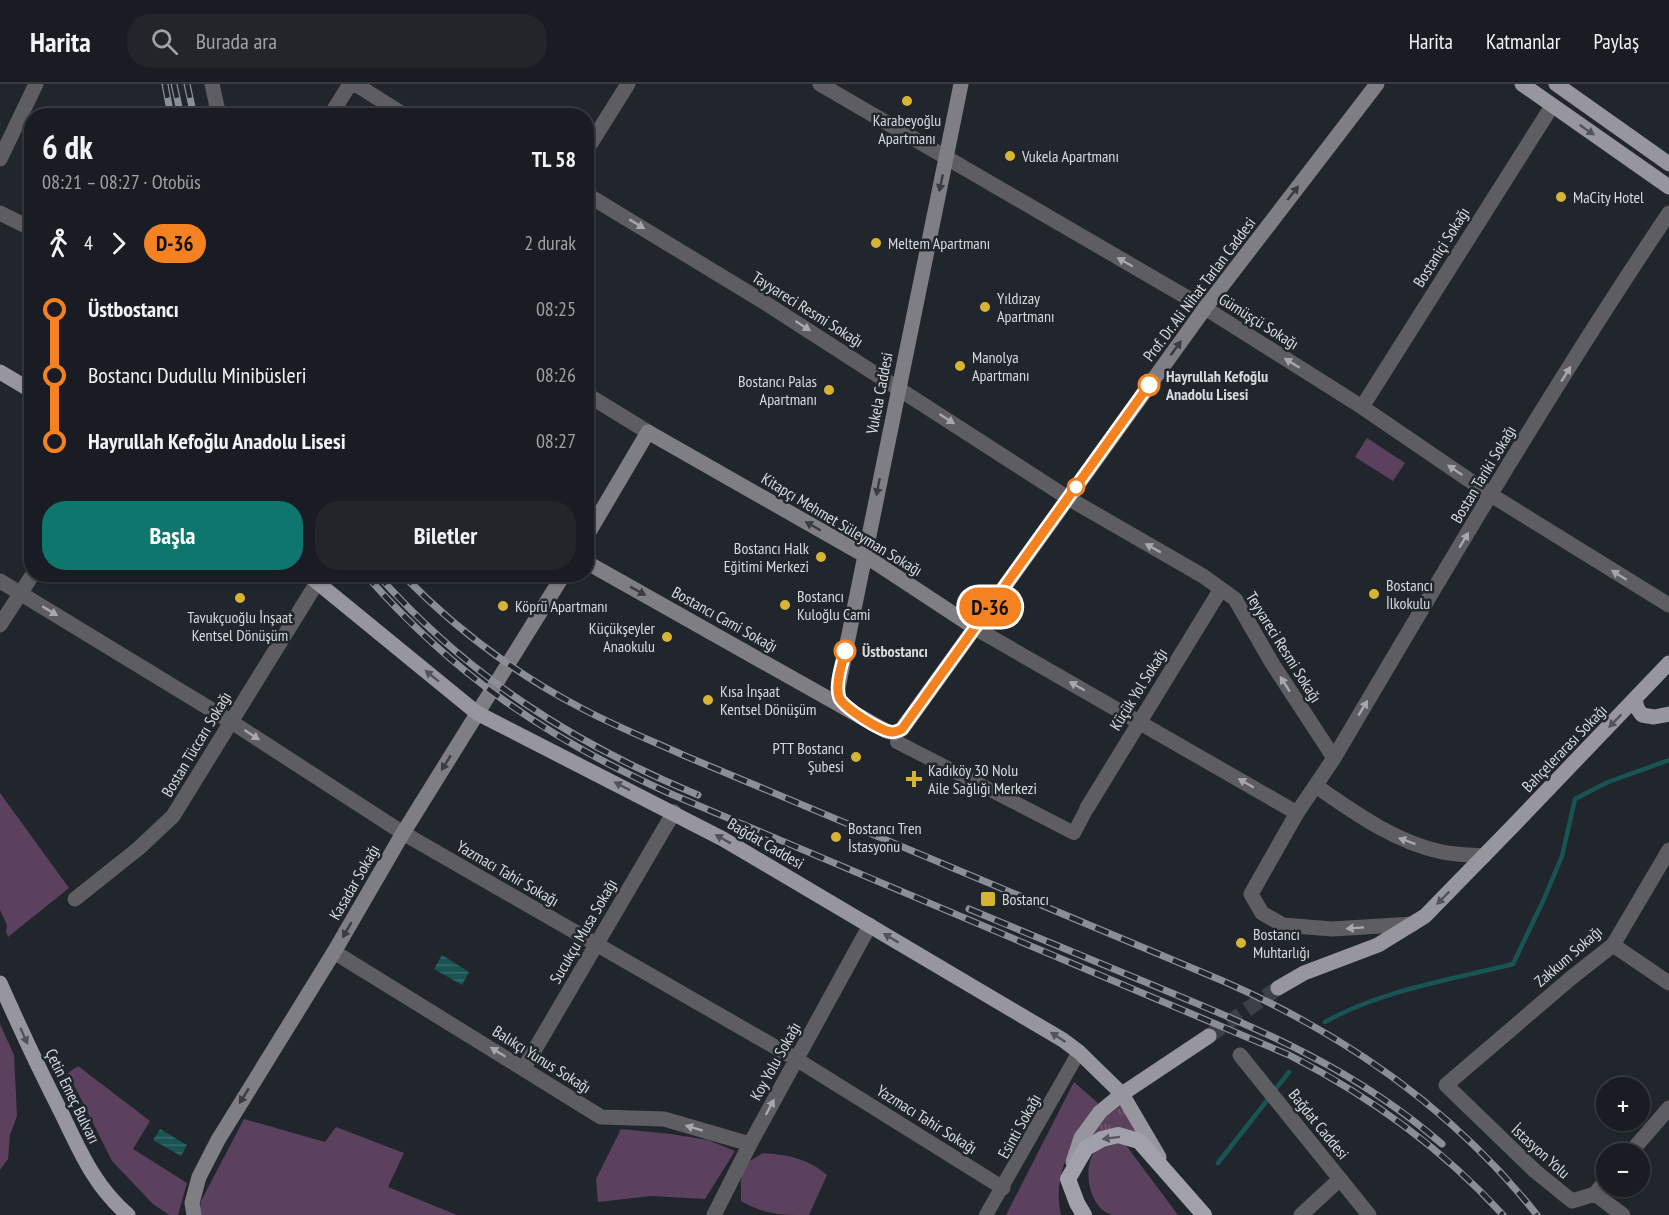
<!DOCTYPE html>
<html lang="tr">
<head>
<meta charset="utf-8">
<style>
  body { margin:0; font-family:"PT Sans Narrow",sans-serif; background:#22252a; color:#f1f3f6; height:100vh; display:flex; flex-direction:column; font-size:22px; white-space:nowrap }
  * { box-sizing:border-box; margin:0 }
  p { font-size:20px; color:#9fa1a5 }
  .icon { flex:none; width:33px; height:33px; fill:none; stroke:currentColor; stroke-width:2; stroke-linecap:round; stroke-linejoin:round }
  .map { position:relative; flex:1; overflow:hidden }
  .sheet { position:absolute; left:24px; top:24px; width:570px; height:474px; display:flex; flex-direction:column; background:#191c22; border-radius:24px; box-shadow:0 2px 4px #0004,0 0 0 2px #373a40 }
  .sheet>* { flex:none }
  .badge { padding:0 12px; border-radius:20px; font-size:21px; line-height:39px }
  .controls { position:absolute; left:1596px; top:993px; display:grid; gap:12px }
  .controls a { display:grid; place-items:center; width:54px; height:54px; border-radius:50%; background:#191c22; box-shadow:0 2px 4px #0004,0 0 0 2px #373a40; font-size:30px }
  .map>.badge { position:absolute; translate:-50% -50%; box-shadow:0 0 0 3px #fff }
  .legs { display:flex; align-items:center; gap:9px; height:66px; padding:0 18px; font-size:20px }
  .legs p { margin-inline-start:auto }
  .headline { display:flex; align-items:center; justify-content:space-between; height:102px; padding:0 18px }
  h1 { font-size:33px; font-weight:600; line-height:45px }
  .button { display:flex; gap:12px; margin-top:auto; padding:12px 18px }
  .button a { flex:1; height:69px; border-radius:24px; background:#0f766e; color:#fff; font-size:24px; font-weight:600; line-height:69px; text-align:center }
  .button a+a { background:#22252a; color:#f1f3f6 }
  ul { padding:0 18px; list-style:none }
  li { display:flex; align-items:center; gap:21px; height:66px; font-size:22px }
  li i { display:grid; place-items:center; width:9px; height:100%; margin:0 8px; background:currentColor }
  li i::after { content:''; width:15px; height:15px; margin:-8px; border:4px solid; border-radius:50%; background:#191c22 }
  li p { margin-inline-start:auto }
  li:first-child i { background:linear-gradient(#0000 50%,currentColor 0) }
  li:last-child i { background:linear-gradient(currentColor 50%,#0000 0) }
  header { display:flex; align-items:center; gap:36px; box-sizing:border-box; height:84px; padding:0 30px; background:#191c22; border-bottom:2px solid #373a40 }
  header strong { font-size:28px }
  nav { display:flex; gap:33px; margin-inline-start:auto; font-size:21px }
  .search { width:420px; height:54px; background:#22252a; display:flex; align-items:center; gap:15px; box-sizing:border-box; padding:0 21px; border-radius:24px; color:#9fa1a5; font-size:22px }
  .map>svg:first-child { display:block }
</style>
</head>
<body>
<header>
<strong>Harita</strong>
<div class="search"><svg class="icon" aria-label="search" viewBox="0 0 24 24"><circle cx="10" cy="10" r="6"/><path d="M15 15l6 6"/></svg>Burada ara</div>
<nav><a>Harita</a><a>Katmanlar</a><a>Paylaş</a></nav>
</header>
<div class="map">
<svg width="1669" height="1131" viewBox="0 0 1669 1131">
  <defs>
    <pattern id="grass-tufts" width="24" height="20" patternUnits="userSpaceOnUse" patternTransform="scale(1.5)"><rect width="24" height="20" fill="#5b415d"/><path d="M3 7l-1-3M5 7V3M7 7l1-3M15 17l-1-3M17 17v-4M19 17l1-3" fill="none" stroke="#725c74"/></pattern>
    <pattern id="water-rules" width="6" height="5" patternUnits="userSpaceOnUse" patternTransform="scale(1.5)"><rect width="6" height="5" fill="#175453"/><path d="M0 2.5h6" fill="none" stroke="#386c6b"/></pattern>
  </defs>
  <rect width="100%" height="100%" fill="#21262d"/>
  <!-- grass -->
  <path fill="url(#grass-tufts)" d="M1120,1022l24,32 -59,3 18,-22z"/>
  <!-- green -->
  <path fill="#5b415d" d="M1367,354l38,25 -12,18 -38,-24z
    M0,709l69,95 -61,49 -2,-5 1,-7 -7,-15z
    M0,940l14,31 3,61 -7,19 -2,24 -8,11z
    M78,982l72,55 -17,28 54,34 -9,32h-9l-16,-11 -41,-43 -44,-88z
    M1074,998l24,21c-22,34 -47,69 -37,112h-55z
    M244,1035l81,23 11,-15 68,26 -16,34 69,28h-258l2,-14z
    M621,1045l50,5 37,6 27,11 -30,48 -54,-3 -53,6 -2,-23z
    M1110,1058l15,2 53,71c-21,0 -44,0 -65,0 -22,-4 -30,-41 -21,-59 3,-7 12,-10 18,-14z
    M763,1069c25,2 44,5 64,22l-18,40c-28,0 -44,0 -68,-14v-21l4,-16z"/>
  <!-- water -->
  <path fill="url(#water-rules)" d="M442,871l27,17 -7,13 -28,-16z
    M160,1045l27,16 -6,11 -28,-16z"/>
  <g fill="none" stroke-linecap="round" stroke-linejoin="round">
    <!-- stream -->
    <path stroke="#175453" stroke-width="4.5" d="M1325,938c57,-32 125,-42 188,-58l31,-65 18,-43 13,-57 33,-17 61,-22
      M1274,1007l15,-19
      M1218,1079l51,-65"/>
    <!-- primary-tunnel -->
    <path stroke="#3c4148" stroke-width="15" stroke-dasharray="15 8" stroke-linecap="butt" d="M1209,952l69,-48"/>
    <!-- pedestrian -->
    <path stroke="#5e5e62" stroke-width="14" d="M897,658l177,91 13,-25
      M986,1131l93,-163"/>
    <!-- minor -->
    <path stroke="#5e5e62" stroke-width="15" d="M212,0l7,32
      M355,0l51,32
      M820,0l385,224 157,99 129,88 178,110
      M330,32l20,-32
      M586,67l42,-67
      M0,75l36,-75
      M586,110l178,108 304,196 135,78 32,23 37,64 62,95 -37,55 -46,81 11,19 21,12 49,4 81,-5
      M0,129l32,16
      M586,310l62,38
      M1362,323l190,-301
      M0,497l230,140 173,112 393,226 207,129
      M0,541l33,-51
      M975,544l322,185
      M1334,674c108,-183 216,-368 335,-545
      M1316,702c39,27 79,56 126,66 14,3 29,3 42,4
      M1087,724l134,-219
      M75,815l64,-51 34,-32 145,-235
      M1613,861l56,38
      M334,868l267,165 63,2 86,25
      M1240,971l129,160
      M524,984l150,-256
      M1629,1070l40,-46
      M1595,1110l-23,7 -37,-30 -89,-86 125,-107 42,-33 56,-95
      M1595,1110l28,21
      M1595,1110l11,-14
      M714,1131l36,-71 120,-219
      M1301,1131l39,-36"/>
    <!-- secondary -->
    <path stroke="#7e7e84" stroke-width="15" d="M586,453l62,-105 216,123 111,73
      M586,478l300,169 8,2 8,-4 303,-421 172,-224
      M845,623l-6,-8 -1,-11 123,-604
      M194,1131l-2,-12 7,-26 19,-37 116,-188 69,-119 161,-259"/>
    <!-- primary -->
    <path stroke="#97969f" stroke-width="15" d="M1522,0l147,103
      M1556,0l113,80
      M0,288l32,19
      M307,490l170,139 246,126 340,201 16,12 43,42 37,63
      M1635,615l2,9 5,7 12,2 15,-3
      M0,899c19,43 39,86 61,129 19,39 33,74 67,103
      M1278,904l26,-15 74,-28 47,-29 85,-87 159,-166
      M1073,1078l8,-24 19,-26 22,-18 87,-58"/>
    <!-- trunk -->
    <path stroke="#a2a1ab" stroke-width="16" d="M1084,1131l-7,-12 -9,-24 18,-31 16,-9 16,-4 21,6 65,74"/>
    <!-- rail casing -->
    <g stroke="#8b8f95" stroke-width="7">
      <path id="rail" d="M165,0l6,32
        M174,0l7,32
        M187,0l7,32
        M365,490c88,101 185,166 306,220l618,261c80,41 153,93 214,160
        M377,490c90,102 196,169 321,221
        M402,490c53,55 114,100 181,135 32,17 67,31 100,46l540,226c121,53 231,129 314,234
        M969,825c64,27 129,53 193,80 104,43 194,81 280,155"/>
    </g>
    <!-- rail -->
    <use href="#rail" stroke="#21262d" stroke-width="4.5" stroke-dasharray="14" stroke-linecap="butt"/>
  </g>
  <!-- one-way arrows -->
  <defs><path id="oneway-solid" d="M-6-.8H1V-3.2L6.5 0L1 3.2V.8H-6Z" transform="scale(1.5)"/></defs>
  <g fill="#50535b">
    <use href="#oneway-solid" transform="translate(1587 46) rotate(35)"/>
    <use href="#oneway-solid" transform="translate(432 592) rotate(-141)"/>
    <use href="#oneway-solid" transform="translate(1615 637) rotate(134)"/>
    <use href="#oneway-solid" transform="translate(622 702) rotate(-153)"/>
    <use href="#oneway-solid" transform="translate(723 755) rotate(-151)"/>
    <use href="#oneway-solid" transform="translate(1443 814) rotate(135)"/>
    <use href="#oneway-solid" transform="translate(891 854) rotate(-149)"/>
    <use href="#oneway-solid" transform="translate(24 952) rotate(66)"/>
    <use href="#oneway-solid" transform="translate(1058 953) rotate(-147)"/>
  </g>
  <g fill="#383c43">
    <use href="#oneway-solid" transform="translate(941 99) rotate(102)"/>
    <use href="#oneway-solid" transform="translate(1293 109) rotate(-52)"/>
    <use href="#oneway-solid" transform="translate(1176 264) rotate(-54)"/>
    <use href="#oneway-solid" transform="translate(878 403) rotate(101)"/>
    <use href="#oneway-solid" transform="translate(813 442) rotate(-150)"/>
    <use href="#oneway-solid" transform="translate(638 507) rotate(29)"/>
    <use href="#oneway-solid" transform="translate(446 679) rotate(122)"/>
    <use href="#oneway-solid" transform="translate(347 846) rotate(120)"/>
    <use href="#oneway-solid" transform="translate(244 1012) rotate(122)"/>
  </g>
  <g fill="#a7a8ad">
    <use href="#oneway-solid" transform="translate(637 140) rotate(31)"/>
    <use href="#oneway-solid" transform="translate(1125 178) rotate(-150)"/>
    <use href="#oneway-solid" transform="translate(803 242) rotate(33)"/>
    <use href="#oneway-solid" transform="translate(1292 279) rotate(-148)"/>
    <use href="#oneway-solid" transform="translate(1566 290) rotate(-58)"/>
    <use href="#oneway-solid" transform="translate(947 335) rotate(33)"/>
    <use href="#oneway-solid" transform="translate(1455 386) rotate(-146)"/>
    <use href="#oneway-solid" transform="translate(1464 456) rotate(-59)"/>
    <use href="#oneway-solid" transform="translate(1153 464) rotate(-151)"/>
    <use href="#oneway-solid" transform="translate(1619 491) rotate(-148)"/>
    <use href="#oneway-solid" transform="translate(50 527) rotate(31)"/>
    <use href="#oneway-solid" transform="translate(1285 600) rotate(-123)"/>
    <use href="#oneway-solid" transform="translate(1077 602) rotate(-150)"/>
    <use href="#oneway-solid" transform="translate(1363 624) rotate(-59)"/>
    <use href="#oneway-solid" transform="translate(252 651) rotate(33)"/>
    <use href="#oneway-solid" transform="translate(1246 699) rotate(-150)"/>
    <use href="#oneway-solid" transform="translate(1407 757) rotate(-160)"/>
    <use href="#oneway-solid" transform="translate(1355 844) rotate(176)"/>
    <use href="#oneway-solid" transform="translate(498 968) rotate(-148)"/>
    <use href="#oneway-solid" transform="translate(770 1023) rotate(-62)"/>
    <use href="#oneway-solid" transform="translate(694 1044) rotate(-164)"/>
  </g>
  <use fill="#55575f" href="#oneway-solid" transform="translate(1111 1054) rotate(173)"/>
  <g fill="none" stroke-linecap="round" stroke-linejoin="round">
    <!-- line-1 casing -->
    <g stroke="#fff" stroke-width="14">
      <path id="line-1" d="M845,567c-3,14 -10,33 -6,46 3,10 44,36 54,35 2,0 7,-2 9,-3l247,-344"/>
    </g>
    <!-- line-1 -->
    <use href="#line-1" stroke="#f58220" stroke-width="9"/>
  </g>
  <!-- markers -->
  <g fill="#d7b434" stroke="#21262d" stroke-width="2">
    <circle cx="907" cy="17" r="6"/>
    <circle cx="1010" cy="72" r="6"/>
    <circle cx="1561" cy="113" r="6"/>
    <circle cx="876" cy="159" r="6"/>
    <circle cx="985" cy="223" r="6"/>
    <circle cx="960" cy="282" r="6"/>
    <circle cx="829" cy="306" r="6"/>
    <circle cx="821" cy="473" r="6"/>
    <circle cx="1374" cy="510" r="6"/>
    <circle cx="240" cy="514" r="6"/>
    <circle cx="785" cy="521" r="6"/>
    <circle cx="503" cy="522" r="6"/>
    <circle cx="667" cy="553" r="6"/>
    <circle cx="708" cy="616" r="6"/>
    <circle cx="856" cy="673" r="6"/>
    <path d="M911 686h6v6h6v6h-6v6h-6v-6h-6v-6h6z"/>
    <circle cx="836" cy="753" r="6"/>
    <rect x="980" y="807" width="16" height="16" rx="3"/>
    <circle cx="1241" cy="859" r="6"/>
  </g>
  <g fill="#fff" stroke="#f58220" stroke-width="3">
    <circle cx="1149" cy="301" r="10"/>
    <circle cx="1076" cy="403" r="8"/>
    <circle cx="845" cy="567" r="10"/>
  </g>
  <g text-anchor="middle" stroke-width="5" stroke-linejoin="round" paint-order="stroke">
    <!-- poi labels -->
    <g font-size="16" fill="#d7dadf" stroke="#21262d" text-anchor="start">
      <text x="907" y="42" text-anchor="middle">Karabeyoğlu<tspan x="907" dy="18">Apartmanı</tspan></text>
      <text x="1022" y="78">Vukela Apartmanı</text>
      <text x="1573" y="119">MaCity Hotel</text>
      <text x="888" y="165">Meltem Apartmanı</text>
      <text x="997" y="220">Yıldızay<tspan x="997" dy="18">Apartmanı</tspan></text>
      <text x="972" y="279">Manolya<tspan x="972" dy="18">Apartmanı</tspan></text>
      <text x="817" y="303" text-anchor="end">Bostancı Palas<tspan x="817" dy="18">Apartmanı</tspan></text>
      <text x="809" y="470" text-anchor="end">Bostancı Halk<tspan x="809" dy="18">Eğitimi Merkezi</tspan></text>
      <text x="1386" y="507">Bostancı<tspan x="1386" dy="18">İlkokulu</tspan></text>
      <text x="797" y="518">Bostancı<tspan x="797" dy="18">Kuloğlu Cami</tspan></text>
      <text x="515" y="528">Köprü Apartmanı</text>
      <text x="240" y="539" text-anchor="middle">Tavukçuoğlu İnşaat<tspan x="240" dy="18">Kentsel Dönüşüm</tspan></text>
      <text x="655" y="550" text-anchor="end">Küçükşeyler<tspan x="655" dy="18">Anaokulu</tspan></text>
      <text x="720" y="613">Kısa İnşaat<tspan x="720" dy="18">Kentsel Dönüşüm</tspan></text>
      <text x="844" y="670" text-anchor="end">PTT Bostancı<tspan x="844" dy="18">Şubesi</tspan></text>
      <text x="928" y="692">Kadıköy 30 Nolu<tspan x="928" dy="18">Aile Sağlığı Merkezi</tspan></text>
      <text x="848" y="750">Bostancı Tren<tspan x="848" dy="18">İstasyonu</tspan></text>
      <text x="1002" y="821">Bostancı</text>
      <text x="1253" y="856">Bostancı<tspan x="1253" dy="18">Muhtarlığı</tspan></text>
    </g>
    <!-- street labels -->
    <g font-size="16" fill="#d7dadf" stroke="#21262d">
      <text transform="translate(1441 163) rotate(-58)" y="6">Bostaniçi Sokağı</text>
      <text transform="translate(1199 205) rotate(-53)" y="6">Prof. Dr. Ali Nihat Tarlan Caddesi</text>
      <text transform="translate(808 225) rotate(32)" y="6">Tayyareci Resmi Sokağı</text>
      <text transform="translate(1259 237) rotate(32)" y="6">Gümüşçü Sokağı</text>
      <text transform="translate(879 309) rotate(-79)" y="6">Vukela Caddesi</text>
      <text transform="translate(1483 390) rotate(-59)" y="6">Bostan Tariki Sokağı</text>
      <text transform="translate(842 440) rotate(31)" y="6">Kitapçı Mehmet Süleyman Sokağı</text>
      <text transform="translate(725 535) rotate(29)" y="6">Bostancı Cami Sokağı</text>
      <text transform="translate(1284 563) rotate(58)" y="6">Teyyareci Resmi Sokağı</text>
      <text transform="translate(1138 605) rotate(-58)" y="6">Küçük Yol Sokağı</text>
      <text transform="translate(196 660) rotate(-59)" y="6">Bostan Tüccarı Sokağı</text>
      <text transform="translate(1564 664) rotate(-46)" y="6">Bahçelerarası Sokağı</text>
      <text transform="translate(766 759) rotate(30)" y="6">Bağdat Caddesi</text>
      <text transform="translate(508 789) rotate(30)" y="6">Yazmacı Tahir Sokağı</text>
      <text transform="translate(354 798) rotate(-60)" y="6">Kasadar Sokağı</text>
      <text transform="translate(583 847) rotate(-60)" y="6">Sucukçu Musa Sokağı</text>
      <text transform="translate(1568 872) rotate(-41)" y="6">Zakkum Sokağı</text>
      <text transform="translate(542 975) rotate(32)" y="6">Balıkçı Yunus Sokağı</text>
      <text transform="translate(775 977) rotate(-61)" y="6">Koy Yolu Sokağı</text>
      <text transform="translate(73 1012) rotate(64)" y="6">Çetin Emeç Bulvarı</text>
      <text transform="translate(927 1035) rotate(32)" y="6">Yazmacı Tahir Sokağı</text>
      <text transform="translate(1319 1040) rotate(51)" y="6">Bağdat Caddesi</text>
      <text transform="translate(1019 1042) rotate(-61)" y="6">Esinti Sokağı</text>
      <text transform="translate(1541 1067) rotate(42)" y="6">İstasyon Yolu</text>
    </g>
    <!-- stop labels -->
    <g font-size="16" font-weight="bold" fill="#d7dadf" stroke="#21262d" text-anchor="start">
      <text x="1166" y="298">Hayrullah Kefoğlu<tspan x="1166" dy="18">Anadolu Lisesi</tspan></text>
      <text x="862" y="573">Üstbostancı</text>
    </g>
  </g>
</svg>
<div class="controls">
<a>+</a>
<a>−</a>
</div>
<b class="badge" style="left:990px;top:523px;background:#f58220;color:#111">D-36</b>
<section class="sheet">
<div class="headline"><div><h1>6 dk</h1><p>08:21 – 08:27 · Otobüs</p></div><b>TL 58</b></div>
<div class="legs"><svg class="icon" aria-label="walk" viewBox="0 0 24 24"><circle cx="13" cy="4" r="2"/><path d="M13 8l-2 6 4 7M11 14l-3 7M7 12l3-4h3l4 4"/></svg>4<svg class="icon" aria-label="forward" viewBox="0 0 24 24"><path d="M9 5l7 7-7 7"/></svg><b class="badge" style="background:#f58220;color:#111">D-36</b><p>2 durak</p></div>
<ul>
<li><i style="color:#f58220"></i><b>Üstbostancı</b><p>08:25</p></li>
<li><i style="color:#f58220"></i><span>Bostancı Dudullu Minibüsleri</span><p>08:26</p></li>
<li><i style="color:#f58220"></i><b>Hayrullah Kefoğlu Anadolu Lisesi</b><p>08:27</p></li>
</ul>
<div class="button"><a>Başla</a><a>Biletler</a></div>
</section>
</div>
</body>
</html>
